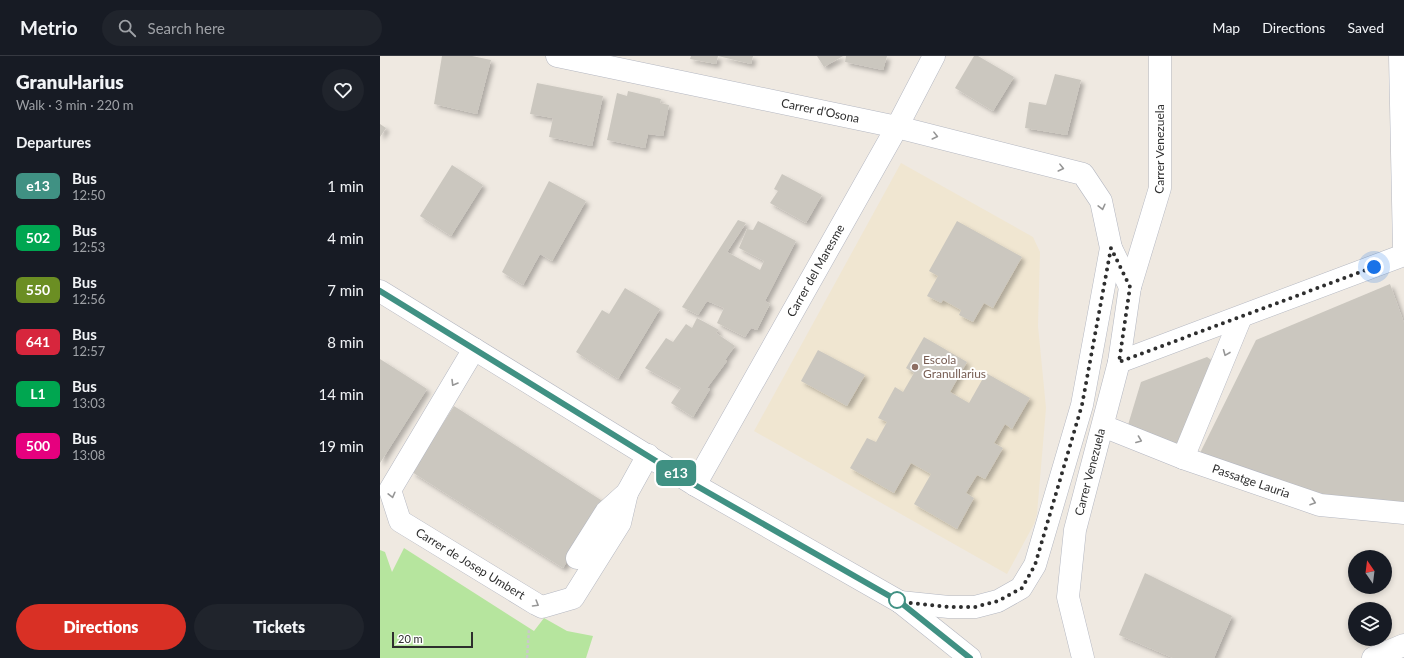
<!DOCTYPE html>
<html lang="en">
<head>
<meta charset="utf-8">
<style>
  body { margin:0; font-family:Lato,sans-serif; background:#20242c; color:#f1f3f6; height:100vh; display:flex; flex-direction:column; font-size:15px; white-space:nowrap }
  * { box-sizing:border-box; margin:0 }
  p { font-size:13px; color:#9ea1a6 }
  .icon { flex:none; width:22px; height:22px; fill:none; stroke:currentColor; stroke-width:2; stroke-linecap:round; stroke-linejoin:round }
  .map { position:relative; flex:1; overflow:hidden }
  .details { display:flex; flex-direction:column; background:#171b24; width:380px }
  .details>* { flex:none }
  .badge { padding:0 8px; border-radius:6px; font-size:14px; line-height:26px }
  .needle { width:26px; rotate:346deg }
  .controls { position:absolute; left:968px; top:494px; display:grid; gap:8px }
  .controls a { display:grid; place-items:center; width:44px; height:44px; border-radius:50%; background:#171b24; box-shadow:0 2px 6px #0003; font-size:20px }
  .scale { position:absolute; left:12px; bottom:10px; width:81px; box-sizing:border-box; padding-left:4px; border:2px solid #2e2e2e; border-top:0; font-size:11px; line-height:14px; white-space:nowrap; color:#2e2e2e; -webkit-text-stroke:3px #fff; paint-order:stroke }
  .you { position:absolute; width:20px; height:20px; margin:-10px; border:3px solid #fff; border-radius:50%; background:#1a73e8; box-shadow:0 0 0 6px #1a73e833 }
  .map>.badge { position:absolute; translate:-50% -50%; box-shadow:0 0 0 2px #fff }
  h2 { padding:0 16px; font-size:15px; line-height:36px }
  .round { display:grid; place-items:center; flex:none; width:42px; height:42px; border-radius:21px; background:#20242c }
  .overview { display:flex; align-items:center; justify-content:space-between; height:68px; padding:0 16px }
  h1 { font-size:19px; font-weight:800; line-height:30px }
  .button { display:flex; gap:8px; margin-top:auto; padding:8px 16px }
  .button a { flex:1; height:46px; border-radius:24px; background:#d93025; color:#fff; font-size:16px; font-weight:800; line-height:46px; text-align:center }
  .button a+a { background:#20242c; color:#f1f3f6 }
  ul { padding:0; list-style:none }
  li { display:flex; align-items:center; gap:12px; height:52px; padding:0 16px }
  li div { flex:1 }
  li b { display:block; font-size:15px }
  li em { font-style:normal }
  li .badge { min-width:44px; font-weight:700; text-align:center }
  header { display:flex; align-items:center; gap:24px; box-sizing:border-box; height:56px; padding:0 20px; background:#171b24; border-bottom:1px solid #363941 }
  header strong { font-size:19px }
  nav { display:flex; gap:22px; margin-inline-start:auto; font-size:14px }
  .search { width:280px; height:36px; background:#20242c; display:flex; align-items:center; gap:10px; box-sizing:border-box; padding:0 14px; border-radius:22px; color:#9ea1a6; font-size:15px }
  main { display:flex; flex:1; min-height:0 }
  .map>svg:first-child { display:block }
</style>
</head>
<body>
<header>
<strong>Metrio</strong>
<div class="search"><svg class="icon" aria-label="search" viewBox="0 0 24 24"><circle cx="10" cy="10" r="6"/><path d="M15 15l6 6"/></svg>Search here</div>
<nav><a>Map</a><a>Directions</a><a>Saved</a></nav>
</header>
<main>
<section class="details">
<div class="overview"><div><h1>Granul·larius</h1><p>Walk · 3 min · 220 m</p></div><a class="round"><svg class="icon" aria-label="heart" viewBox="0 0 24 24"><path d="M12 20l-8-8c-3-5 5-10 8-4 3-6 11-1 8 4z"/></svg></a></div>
<h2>Departures</h2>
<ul>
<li><span class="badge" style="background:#409183;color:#fff">e13</span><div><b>Bus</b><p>12:50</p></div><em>1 min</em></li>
<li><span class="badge" style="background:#00a651;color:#fff">502</span><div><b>Bus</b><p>12:53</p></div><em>4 min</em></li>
<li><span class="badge" style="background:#6b8e23;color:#fff">550</span><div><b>Bus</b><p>12:56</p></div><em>7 min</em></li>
<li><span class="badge" style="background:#d7263d;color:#fff">641</span><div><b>Bus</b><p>12:57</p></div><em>8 min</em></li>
<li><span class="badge" style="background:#00a650;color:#fff">L1</span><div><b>Bus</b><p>13:03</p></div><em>14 min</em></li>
<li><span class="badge" style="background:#e6007e;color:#fff">500</span><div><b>Bus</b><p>13:08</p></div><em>19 min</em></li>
</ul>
<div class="button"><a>Directions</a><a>Tickets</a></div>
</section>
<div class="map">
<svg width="1024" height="602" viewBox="0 0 1024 602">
  <defs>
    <filter id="shadow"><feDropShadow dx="3.5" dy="3.5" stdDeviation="2" flood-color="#0004"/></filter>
  </defs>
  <rect width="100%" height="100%" fill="#efe9e1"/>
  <!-- education -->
  <path fill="#f0e6d1" d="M521,107l132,74 7,15 -2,74 8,82 -9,106 -3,10 -27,50 -253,-143z"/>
  <!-- green -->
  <path fill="#b6e59e" d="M24,492l130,83 10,-13 23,13 26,5 -7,22h-206v-108l5,2 7,20z"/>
  <!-- building -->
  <path fill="#cbc7bf" filter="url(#shadow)" d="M62,0h30l19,4 -14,54 -43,-10z
    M311,0h27l-2,8 -26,-5z
    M338,0h35l-2,8z
    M437,0h26l-19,11z
    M466,0h41l-4,14 -38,-8z
    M594,0h4l36,21 -21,34 -38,-23z
    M675,18l26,6 -14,55 -42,-7 4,-26 17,3z
    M157,27l66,13 -11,50 -43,-9 4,-19 -23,-4z
    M248,35l33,8 -1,4 9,2 -6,31 -15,-2 -3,14 -38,-8 10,-47 10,3z
    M0,68l6,4 -6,9z
    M72,109l31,20 -32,51 -31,-20z
    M402,118l40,21 -16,28 -36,-20 8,-12 -4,-2z
    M169,125l37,20 -34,60 -12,-7 -17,31 -21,-13z
    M358,164l8,3 -19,29 33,18 4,-9 -25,-13 8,-19 6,1 5,-9 38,20 -31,60 5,3 -13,26 -6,-2 -6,9 -28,-14 7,-15 -17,-7 -9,14 -16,-8z
    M577,165l65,36 -29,51 -9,-5 -11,19 -14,-7 2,-5 -18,-10 -2,3 -14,-7 11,-20 -9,-5z
    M1010,228l14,39v179l-86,-6 -119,-41 57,-115z
    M245,232l35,21 -42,70 -42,-27 26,-42 7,4z
    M317,262l22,12 -3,3 19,13 -10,14 2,1 -20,27 3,1 -17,28 -22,-14 10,-15 -36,-20 21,-30 7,4 13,-18 6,4z
    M544,281l43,25 -17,30 19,11 17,-30 44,25 -18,31 -7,-5 -11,19 9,5 -18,31 -8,-4 -11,18 8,5 -17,31 -43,-25 17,-30 -20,-11 -17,30 -44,-25 17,-30 9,4 11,-20 -9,-4 17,-31 8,5 11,-19 -8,-5z
    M438,294l47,25 -18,31 -46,-25z
    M827,301l7,5 -37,85 -49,-22 13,-43z
    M0,303l47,30 -47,74z
    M74,350l150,96 -41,66 -151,-96z
    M765,517l87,43 -18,42h-41l-54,-23z"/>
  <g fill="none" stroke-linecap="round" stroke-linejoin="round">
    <!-- minor casing -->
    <g stroke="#b4b7c1" stroke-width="23">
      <g id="minor">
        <path id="s1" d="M177,0l340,71 186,47 18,27 10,47 19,39"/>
        <path d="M1020,0l4,192"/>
        <path d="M0,235l315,194 205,117 70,56"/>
        <path id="s2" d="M94,293l-84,141 10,31 136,83 6,3 31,-9 47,-75 7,-30 21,-38"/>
        <path d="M739,306l285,-107"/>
        <path id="s3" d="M723,370l80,32 137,47 84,8"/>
        <path d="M803,402l58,-141"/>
        <path id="s4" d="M315,429l202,-358 37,-71"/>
        <path d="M197,502l29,-46 21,-19"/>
        <path d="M520,546l49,5h26l23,-6 23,-13 14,-23 47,-160 29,-157"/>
        <path id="s5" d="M703,602l-15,-61 7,-67 44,-168 11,-75 30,-99v-132"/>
        <path d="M993,602l31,-13"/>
      </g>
    </g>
    <!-- path -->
    <path stroke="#c9c9c9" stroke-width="2.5" stroke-dasharray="3 2" stroke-linecap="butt" d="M147,602l2,-29"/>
    <!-- minor -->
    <use href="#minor" stroke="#fff" stroke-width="22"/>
  </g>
  <!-- one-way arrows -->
  <defs><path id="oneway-chevron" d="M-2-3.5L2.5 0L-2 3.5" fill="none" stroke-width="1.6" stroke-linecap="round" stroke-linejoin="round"/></defs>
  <g stroke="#969696">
    <use href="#oneway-chevron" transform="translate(555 80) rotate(14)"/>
    <use href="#oneway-chevron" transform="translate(681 112) rotate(14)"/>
    <use href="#oneway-chevron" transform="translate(722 151) rotate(76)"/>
    <use href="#oneway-chevron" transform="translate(846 297) rotate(112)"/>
    <use href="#oneway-chevron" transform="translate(74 327) rotate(121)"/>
    <use href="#oneway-chevron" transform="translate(759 384) rotate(21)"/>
    <use href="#oneway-chevron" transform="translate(12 439) rotate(76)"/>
    <use href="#oneway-chevron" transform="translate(933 446) rotate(19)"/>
    <use href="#oneway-chevron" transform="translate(156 548) rotate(31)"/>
  </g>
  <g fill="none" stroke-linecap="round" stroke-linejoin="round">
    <!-- line casing -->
    <g stroke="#fff" stroke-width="9">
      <path id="line" d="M0,235l315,194 205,117 70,56"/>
    </g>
    <!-- line -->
    <use href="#line" stroke="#409183" stroke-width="6"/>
    <!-- walk -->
    <path stroke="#2e2e2e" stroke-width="4" stroke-dasharray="0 7.2" d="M517,544l3,2 49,5h26l23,-6 24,-13 13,-23 47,-160 29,-157 19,39 -11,75 255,-95"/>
  </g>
  <!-- markers -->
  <circle fill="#8d6e63" stroke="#fff" stroke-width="1.5" cx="535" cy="311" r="4"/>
  <circle fill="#fff" stroke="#409183" stroke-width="2" cx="517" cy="544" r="8"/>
  <g text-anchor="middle" stroke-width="4" stroke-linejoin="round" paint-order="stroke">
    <!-- street labels -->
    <g font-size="12" fill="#2e2e2e" stroke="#fff">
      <text dy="4" stroke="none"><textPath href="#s1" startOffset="269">Carrer d'Osona</textPath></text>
      <text dy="4" stroke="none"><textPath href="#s5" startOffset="522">Carrer Venezuela</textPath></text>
      <text dy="4" stroke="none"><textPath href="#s4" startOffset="246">Carrer del Maresme</textPath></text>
      <text dy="4" stroke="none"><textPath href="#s5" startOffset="190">Carrer Venezuela</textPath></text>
      <text dy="4" stroke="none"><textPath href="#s3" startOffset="158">Passatge Lauria</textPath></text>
      <text dy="4" stroke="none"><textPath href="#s2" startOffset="279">Carrer de Josep Umbert</textPath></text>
    </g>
    <!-- education labels -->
    <g font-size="12" fill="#785e54" stroke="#fff" text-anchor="start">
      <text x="543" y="308">Escola<tspan x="543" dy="14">Granullarius</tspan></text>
    </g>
  </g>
</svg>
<div class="controls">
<a><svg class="needle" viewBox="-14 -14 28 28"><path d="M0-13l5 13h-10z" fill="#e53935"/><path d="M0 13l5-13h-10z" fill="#9ea1a6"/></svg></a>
<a><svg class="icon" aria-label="layers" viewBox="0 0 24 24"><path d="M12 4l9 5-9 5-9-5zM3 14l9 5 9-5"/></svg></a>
</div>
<div class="scale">20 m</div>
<div class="you" style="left:994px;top:211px"></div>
<b class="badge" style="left:296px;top:417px;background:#409183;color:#fff">e13</b>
</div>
</main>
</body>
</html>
